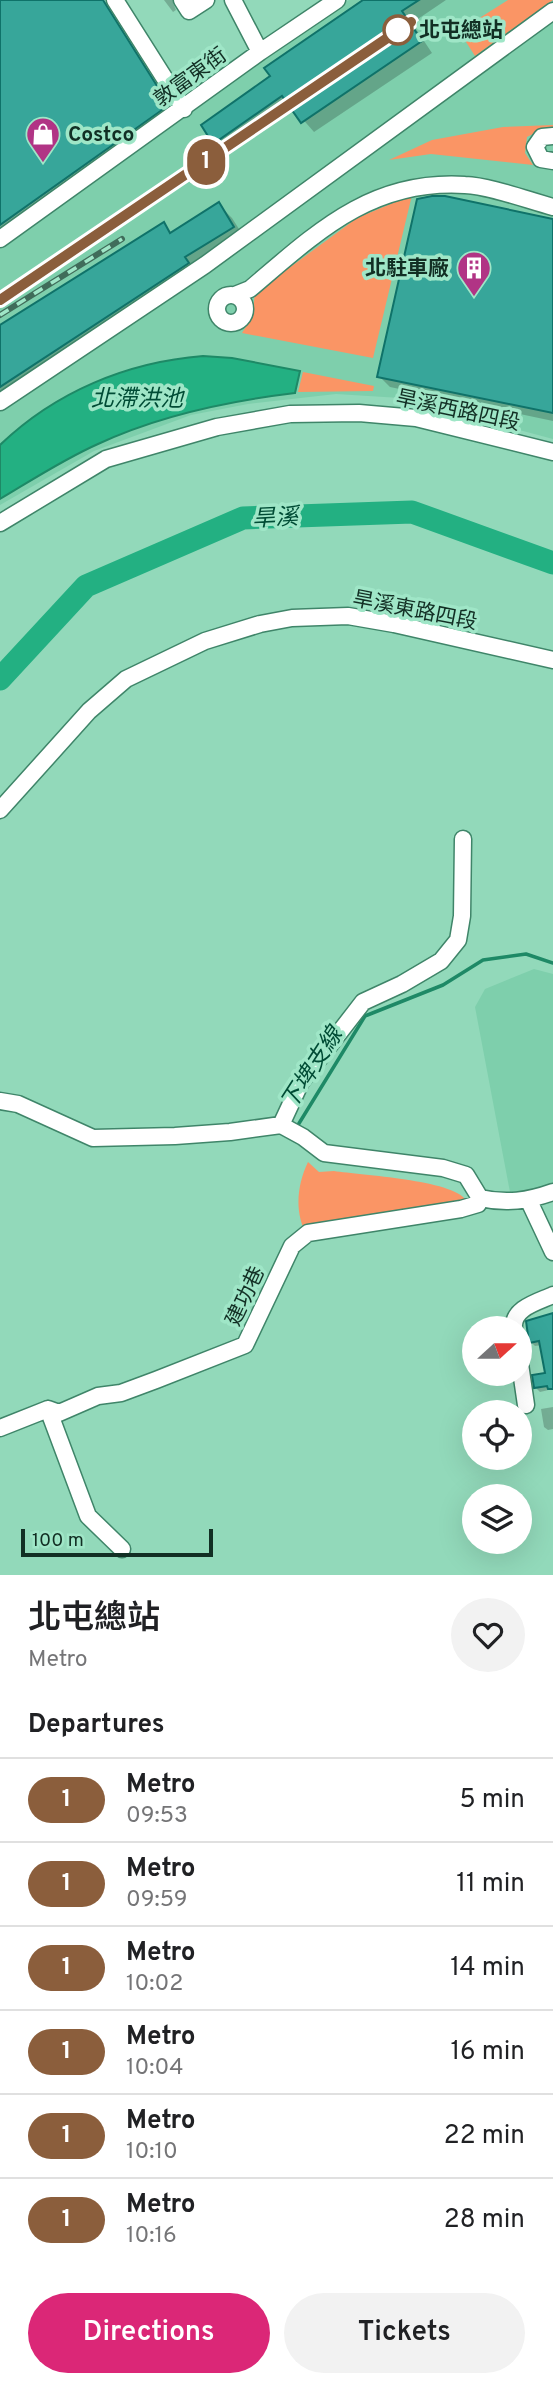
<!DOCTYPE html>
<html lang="en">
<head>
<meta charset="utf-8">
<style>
  body { margin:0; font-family:Overpass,"Noto Sans TC",sans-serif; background:#f2f2f2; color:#202124; height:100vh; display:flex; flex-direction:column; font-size:26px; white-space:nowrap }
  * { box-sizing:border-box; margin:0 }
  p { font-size:23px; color:#757577 }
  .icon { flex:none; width:38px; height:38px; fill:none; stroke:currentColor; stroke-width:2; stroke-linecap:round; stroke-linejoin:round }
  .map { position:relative; height:1575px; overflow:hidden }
  .details { display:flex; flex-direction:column; background:#fff; flex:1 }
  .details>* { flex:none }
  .badge { padding:0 14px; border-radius:23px; font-size:24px; line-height:46px }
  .needle { width:46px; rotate:69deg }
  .fabs { position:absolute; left:462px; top:1316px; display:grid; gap:14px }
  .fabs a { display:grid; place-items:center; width:70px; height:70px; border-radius:50%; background:#fff; box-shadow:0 7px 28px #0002; font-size:35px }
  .scale { position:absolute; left:21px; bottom:18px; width:192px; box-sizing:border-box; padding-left:7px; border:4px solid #122f24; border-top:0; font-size:19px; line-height:24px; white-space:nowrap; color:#122f24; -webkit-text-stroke:5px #9fe6c7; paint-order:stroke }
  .map>.badge { position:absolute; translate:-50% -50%; box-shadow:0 0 0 4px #fff }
  h2 { padding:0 28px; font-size:26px; line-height:63px }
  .round { display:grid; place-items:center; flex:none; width:74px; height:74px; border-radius:37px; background:#f2f2f2 }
  .overview { display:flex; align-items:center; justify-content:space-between; height:119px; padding:0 28px }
  h1 { font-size:33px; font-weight:600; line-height:52px }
  .primary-button { display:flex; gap:14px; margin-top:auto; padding:14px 28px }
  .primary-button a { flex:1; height:80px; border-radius:42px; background:#db2777; color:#fff; font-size:28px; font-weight:600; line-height:80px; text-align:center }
  .primary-button a+a { background:#f2f2f2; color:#202124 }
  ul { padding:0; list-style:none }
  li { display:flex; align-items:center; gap:21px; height:84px; padding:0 28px; border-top:2px solid #e0e0e0 }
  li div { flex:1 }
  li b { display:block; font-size:26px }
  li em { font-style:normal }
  li .badge { min-width:77px; font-weight:700; text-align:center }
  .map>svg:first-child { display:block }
</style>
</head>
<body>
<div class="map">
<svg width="553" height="1575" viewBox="0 0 553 1575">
  <rect width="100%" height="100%" fill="#92d9ba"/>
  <!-- built -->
  <path fill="#7ecfac" d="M349,0h204v439l-153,-41 -64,-4 -88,10 -57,11 -97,36 -94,54v-256l154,-114z
    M534,969l19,5v215l-40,19 -38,-201 10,-18z"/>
  <!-- green -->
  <path fill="#fa9565" d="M508,0h45l-78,56 -16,-25z
    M553,125v5h-12l-14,7 -2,16 8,12 -102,-11 -42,6 43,-20 71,-13z
    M412,195l-39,163 -131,-25 10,-16 3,-24 102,-75z
    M303,372l71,14 -1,5 -75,1z
    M308,1162l11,10 15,-1c27,4 119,9 132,29l-159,35c-13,-22 -10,-50 1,-73z"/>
  <!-- water -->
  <path fill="#23b082" stroke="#1e8966" stroke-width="2" d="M203,356l29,2 68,13 -5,22c-67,8 -135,22 -197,51 -34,15 -66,36 -98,55v-54c55,-53 127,-83 203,-89z"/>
  <!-- shadow -->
  <path fill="#0003" d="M0,0h103l73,113 -176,125z
    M164,0h11l-2,3 3,7 -3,2z
    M366,0h80l-34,23 20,30 -118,79 -22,-25 -66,47 -11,-11 -12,-18 69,-48z
    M219,205l13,13 14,22 -246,169v-83l163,-101 10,9z
    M553,220v201l-163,-34 -11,-11z
    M553,1315v74l-13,3 -4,-4 11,-14 -5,-29 -7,1 -4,-4z
    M553,1407v22l-5,1 -4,-3 -3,-18z"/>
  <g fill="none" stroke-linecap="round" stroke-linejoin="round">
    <!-- stream -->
    <path stroke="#1e8966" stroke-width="3.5" d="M295,1125h3l67,-109 78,-31 40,-25 43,-6 27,9"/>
    <!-- river -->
    <path stroke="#23b082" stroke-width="23" d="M0,679l86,-93 157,-68 169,-6 141,51"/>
  </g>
  <!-- building -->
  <path fill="#37a69a" stroke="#0f7269" stroke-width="2" d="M0,0h103l66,105 -169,120z
    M363,0h56l-17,11 20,30 -121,82 -19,-27 -69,48 -12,-19 69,-49 -6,-8z
    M432,196h13l108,23v194l-176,-36 40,-178z
    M219,202l15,25 -49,30 4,6 -189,124v-62l164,-103 6,11z
    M553,1313v76h-5l-1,-3 -13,2 -2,-13 13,-2 -6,-32 -10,2 -3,-22z"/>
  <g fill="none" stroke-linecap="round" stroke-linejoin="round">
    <!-- minor casing -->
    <g stroke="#3f8569" stroke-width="19">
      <path id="minor" d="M115,0l69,109
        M182,0l7,11 17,-11
        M233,0l27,52
        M553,136l-11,1 -7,10 6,12 12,2
        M0,239l260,-187 77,-52
        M235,295l15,-6c66,-56 121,-110 215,-104 25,1 62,15 88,22
        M217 309a14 14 0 1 1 28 0a14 14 0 1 1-28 0Z
        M0,402l205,-137 348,-254
        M0,523l106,-64 111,-32 73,-13 69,-1 57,5 137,34
        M0,810l89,-99 37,-32 79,-38 55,-17 32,-6 56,-2 46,8 159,36
        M0,1101l18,3 75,34 82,-2 55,-4 51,-7 22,12 21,16 119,15 23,7 14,23c26,6 48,3 73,-6
        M281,1125l20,-43 62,-80 39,-18 39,-23 17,-21 4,-24 1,-77
        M529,1201l24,51
        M514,1328c-2,-20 24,-26 39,-33
        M520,1364l6,41
        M48,1409l40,107 34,33
        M0,1428l48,-19 11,4 39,-17 23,-3 35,-13 89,-35 47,-99 16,-13 153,-24 17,-5 2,-6"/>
    </g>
    <!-- minor -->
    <use href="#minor" stroke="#fff" stroke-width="16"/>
    <!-- rail casing -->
    <g stroke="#406c5a" stroke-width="6">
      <path id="rail" d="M0,300l411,-278
        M0,315l122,-76"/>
    </g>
    <!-- rail -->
    <use href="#rail" stroke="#9fe6c7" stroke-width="3.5" stroke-dasharray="10" stroke-linecap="butt"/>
  </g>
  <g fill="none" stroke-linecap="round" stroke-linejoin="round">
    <!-- line casing -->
    <g stroke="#fff" stroke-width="16">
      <path id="line" d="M0,300l411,-278"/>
    </g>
    <!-- line -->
    <use href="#line" stroke="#8b5e3c" stroke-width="10"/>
  </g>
  <!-- icons -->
  <defs>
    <g id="shop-pin" transform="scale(1.75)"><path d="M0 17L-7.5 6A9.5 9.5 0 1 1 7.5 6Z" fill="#b13485" stroke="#9fe6c7"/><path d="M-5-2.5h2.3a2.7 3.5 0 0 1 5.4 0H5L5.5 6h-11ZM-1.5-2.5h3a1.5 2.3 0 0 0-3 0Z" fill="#fff"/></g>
    <g id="building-pin" transform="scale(1.75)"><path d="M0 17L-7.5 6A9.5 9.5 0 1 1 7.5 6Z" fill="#b13485" stroke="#9fe6c7"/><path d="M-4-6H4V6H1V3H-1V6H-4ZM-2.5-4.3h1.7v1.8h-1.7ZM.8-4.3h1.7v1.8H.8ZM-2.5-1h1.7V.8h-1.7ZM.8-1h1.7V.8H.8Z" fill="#fff"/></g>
  </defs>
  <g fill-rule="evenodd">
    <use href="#shop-pin" x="43" y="134"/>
    <use href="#building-pin" x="474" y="268"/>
  </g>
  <!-- markers -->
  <circle fill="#fff" stroke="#8b5e3c" stroke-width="3.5" cx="398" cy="30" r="14"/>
  <g text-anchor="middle" stroke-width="7" stroke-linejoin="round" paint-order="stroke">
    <!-- stop labels -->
    <g font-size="21" font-weight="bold" fill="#122f24" stroke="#9fe6c7" text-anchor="start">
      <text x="419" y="37">北屯總站</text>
    </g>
    <!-- street labels -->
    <g font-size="21" fill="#122f24" stroke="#9fe6c7">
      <text transform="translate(190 77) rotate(-36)" y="7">敦富東街</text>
      <text transform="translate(458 410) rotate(12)" y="7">旱溪西路四段</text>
      <text transform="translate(415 610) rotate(11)" y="7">旱溪東路四段</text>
      <text transform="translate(245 1296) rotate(-65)" y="7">建功巷</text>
    </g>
    <!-- poi labels -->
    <g font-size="21" font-weight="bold" fill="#122f24" stroke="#9fe6c7" text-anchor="start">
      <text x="68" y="141">Costco</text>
      <text x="449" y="275" text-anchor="end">北駐車廠</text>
    </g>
    <!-- water labels -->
    <g font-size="23" font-style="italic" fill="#004c35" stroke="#9fe6c7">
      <text x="137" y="406">北滯洪池</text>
      <text transform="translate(275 517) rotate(-3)" y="8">旱溪</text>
      <text transform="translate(311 1068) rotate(-57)" y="8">下埤支線</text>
    </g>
  </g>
</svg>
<div class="fabs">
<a><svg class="needle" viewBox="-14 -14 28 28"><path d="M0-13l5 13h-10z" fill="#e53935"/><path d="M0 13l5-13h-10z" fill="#757577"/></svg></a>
<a><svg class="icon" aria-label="locate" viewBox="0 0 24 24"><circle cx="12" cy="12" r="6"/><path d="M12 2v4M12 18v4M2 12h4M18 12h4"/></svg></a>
<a><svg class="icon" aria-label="layers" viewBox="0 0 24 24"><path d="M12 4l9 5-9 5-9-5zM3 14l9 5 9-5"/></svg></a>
</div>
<div class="scale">100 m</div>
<b class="badge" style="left:206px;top:162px;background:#8b5e3c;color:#fff">1</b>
</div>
<section class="details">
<div class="overview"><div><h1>北屯總站</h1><p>Metro</p></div><a class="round"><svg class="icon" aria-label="heart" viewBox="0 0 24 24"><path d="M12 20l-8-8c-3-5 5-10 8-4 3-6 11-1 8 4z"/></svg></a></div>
<h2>Departures</h2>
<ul>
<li><span class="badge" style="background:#8b5e3c;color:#fff">1</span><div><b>Metro</b><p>09:53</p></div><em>5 min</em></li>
<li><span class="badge" style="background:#8b5e3c;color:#fff">1</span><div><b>Metro</b><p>09:59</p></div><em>11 min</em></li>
<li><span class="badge" style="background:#8b5e3c;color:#fff">1</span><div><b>Metro</b><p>10:02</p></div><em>14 min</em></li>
<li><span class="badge" style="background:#8b5e3c;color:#fff">1</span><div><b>Metro</b><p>10:04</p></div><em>16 min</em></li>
<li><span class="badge" style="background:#8b5e3c;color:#fff">1</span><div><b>Metro</b><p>10:10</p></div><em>22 min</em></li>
<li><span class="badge" style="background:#8b5e3c;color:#fff">1</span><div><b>Metro</b><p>10:16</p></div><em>28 min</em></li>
</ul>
<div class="primary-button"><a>Directions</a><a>Tickets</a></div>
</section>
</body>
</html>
